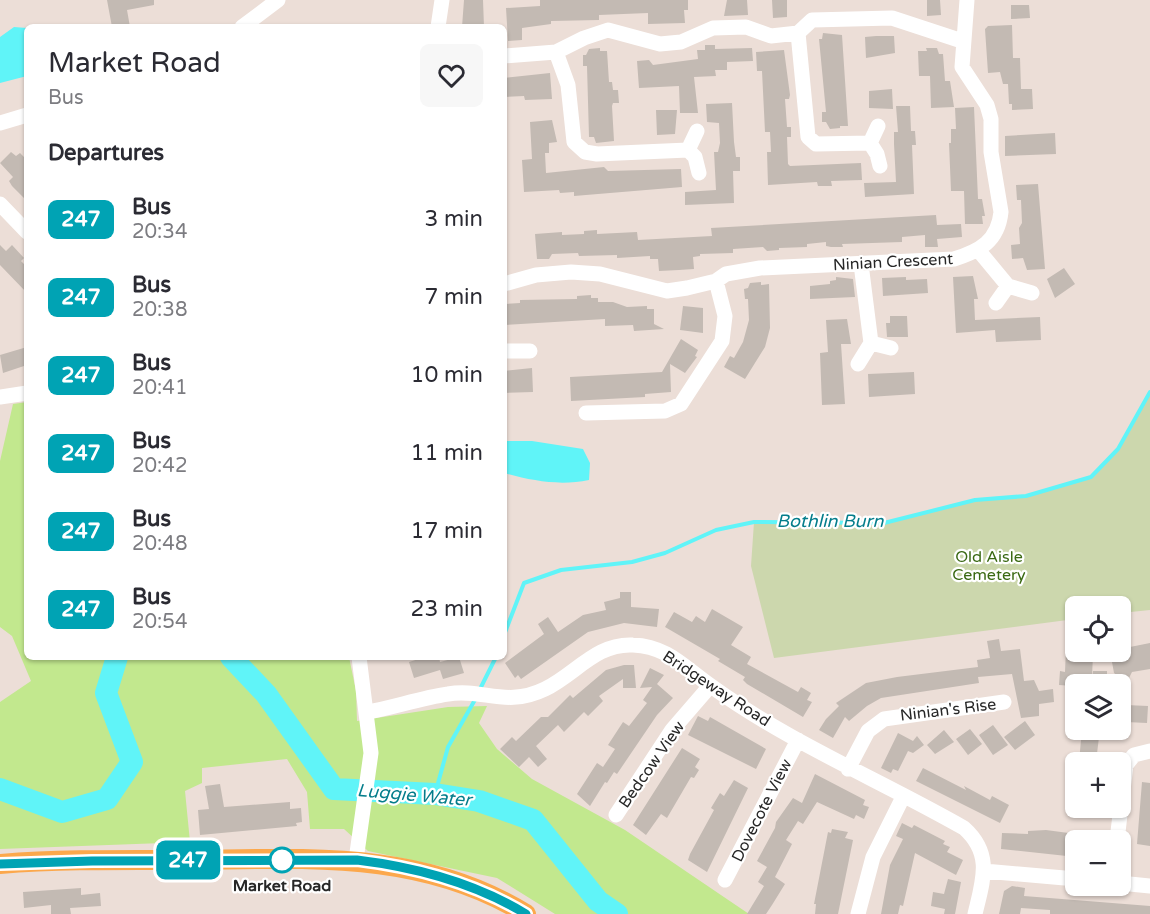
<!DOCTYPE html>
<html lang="en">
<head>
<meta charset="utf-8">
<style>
  body { margin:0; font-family:"Varela Round",sans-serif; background:#f7f7f7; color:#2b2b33; height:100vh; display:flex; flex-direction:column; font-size:22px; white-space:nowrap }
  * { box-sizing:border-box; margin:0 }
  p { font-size:20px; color:#7c7c81 }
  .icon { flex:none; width:33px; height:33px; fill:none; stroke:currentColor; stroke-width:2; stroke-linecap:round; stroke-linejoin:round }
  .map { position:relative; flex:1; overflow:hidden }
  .side { position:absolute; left:24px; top:24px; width:483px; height:636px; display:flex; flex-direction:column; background:#fff; border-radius:9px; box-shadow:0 2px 4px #0004 }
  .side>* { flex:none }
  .badge { padding:0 12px; border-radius:9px; font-size:21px; line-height:39px }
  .tools { position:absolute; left:1065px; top:596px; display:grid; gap:12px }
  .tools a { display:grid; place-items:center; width:66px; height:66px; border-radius:9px; background:#fff; box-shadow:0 2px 4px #0004; font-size:30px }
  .map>.badge { position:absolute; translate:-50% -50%; box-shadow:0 0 0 3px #fff }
  h2 { padding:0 24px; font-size:22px; line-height:54px }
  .round { display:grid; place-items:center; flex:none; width:63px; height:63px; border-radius:9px; background:#f7f7f7 }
  .overview { display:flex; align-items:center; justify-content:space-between; height:102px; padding:0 24px }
  h1 { font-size:28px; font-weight:600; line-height:45px }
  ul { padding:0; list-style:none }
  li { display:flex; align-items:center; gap:18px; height:78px; padding:0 24px }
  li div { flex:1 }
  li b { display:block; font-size:22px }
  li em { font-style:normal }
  li .badge { min-width:66px; font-weight:700; text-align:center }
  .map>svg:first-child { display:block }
</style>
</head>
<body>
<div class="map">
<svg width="1150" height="914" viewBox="0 0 1150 914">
  <rect width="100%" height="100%" fill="#ecded7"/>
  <!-- green -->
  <path fill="#c2e88e" d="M27,402v255h322l7,34 1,30 91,-14 39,-1 -8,17 18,26 35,30 93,51 124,84h-194l-58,-36 -129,-27 -24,-22h-34l-3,-37 -20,-33 -85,9v15l-17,8 5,51 -190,7v-147l31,-21 -19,-45 -12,-9v-166l13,-57z"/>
  <!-- cemetery -->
  <path fill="#ccd7ad" d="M1150,392v218l-29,3 -1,-7h-44l-1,13 -301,39 -23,-92 3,-44 130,1 91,-23 51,-4 65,-19 27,-28z"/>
  <!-- water -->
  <path fill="#60f4f8" d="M14,27l13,1v48l-27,7v-46z
    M504,441h28l51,8 7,14 -1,17c-29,6 -57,1 -85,-7z"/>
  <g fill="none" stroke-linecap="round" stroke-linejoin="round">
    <!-- stream -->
    <path stroke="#60f4f8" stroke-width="4" d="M504,635l20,-52 37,-13 71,-8 33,-9 51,-23 38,-8 130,1 91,-23 51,-4 65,-19 27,-28 32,-57
      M479,691l17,-34
      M435,794l13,-47 28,-49"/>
    <!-- river -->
    <path stroke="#60f4f8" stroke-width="22" d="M231,657l35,37 68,95 101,5 44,7 54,19 65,81 19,13
      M0,789l62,23 45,-13 25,-37 -26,-69 11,-36"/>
  </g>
  <!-- building -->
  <path fill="#c3bab3" d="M107,0h47v5l-27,5 3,17h-18z
    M464,0h19l1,27h-22z
    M540,0h148v10h-4l1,13 -37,1v-11l-49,2v5l-48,1v3l-29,4v12l-14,1 -2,-33 34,-2z
    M727,0h20l1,15 -24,1z
    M772,0h15v17l-14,1z
    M927,0h13l1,15 -14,1z
    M1011,5h18l1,13 -19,1z
    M1012,25l1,33h7l1,31h11l1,20 -21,1v-6h-3l-1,-20h-5l-3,-12 -12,1 -3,-44 3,-3z
    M823,33l19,2 6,91h-8v2l-10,1 -4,-7h-4v-10h4l-7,-73h3z
    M876,36h18l1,17 -29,5 -1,-21z
    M705,45h10v4l37,-1 1,13 -26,1v8h-12l1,6 -22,1 4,36h-18l-1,-27 -40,2 -2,-27 12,-1 4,5 45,-6 -1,-9h8z
    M600,48v3h7l2,31h3l1,8h5l1,13h-6l-1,3 2,35 -18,2 -2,-6h-5l-2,-71h-4v-11h3l3,-6z
    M926,48h11l2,6h4l2,27h5l4,26 -23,1 -1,-32h-11l-1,-25h9z
    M784,50l6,45 -1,4h-4l2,28h4v10h-4l1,27 2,2 71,-3 1,17 -31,1 1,5h-14l-1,-4 -49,3 -1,-33h4l-1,-20h-5l-3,-61h-5l-1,-19z
    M550,73l2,26 -27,1 -1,-4 -20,1v-19z
    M892,89l1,20 -24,-1v-17z
    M732,103l2,39 2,15h4v14h-7l1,32 -49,2v-13l31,-2 -2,-38h4l2,-9 -1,-20 -12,-1 -1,-18z
    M896,106h14l1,25h4l1,14h-4l2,49 -49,3 -1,-14 32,-1 -2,-38v-12h4z
    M974,107l4,92h4l3,17h-3l1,8h-18l-1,-33h-13l-2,-48h2v-14h5l-1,-21z
    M656,110h21l-2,24 -18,1z
    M552,120l5,22 -8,1v10h-4l1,20 58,-6 4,4 73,-2 1,18 -108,9v-4l-14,1 -1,-3 -35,2 -2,-32 10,-1 -2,-37z
    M1055,133l1,21 -51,2v-20z
    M11,152l5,4 4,-3 7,7v41l-15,-15 -3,-5 4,-4 -13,-14z
    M1038,184l7,85 -18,1 -4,-12 -11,1 -1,-14 9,-1 -1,-16 3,-5 -1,-23h-4l-1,-15z
    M936,215l1,10 24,-1 1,13 -25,2 1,8h-13v-12l-23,2v5l-60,2 1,3h-12l-5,-1v-4l-19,2v3l-28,1v2l-12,1 -4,-4 -30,2v4l-33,1v2l-7,1 1,12 -15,1 -20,1 -1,-12h-8v-3l-33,2v-3l-38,1 -1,-3 -26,1 -3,5h-12l-2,-25 27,-2v3l22,-1v-3l13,-1v4l40,-2 1,8 74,-4 -1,-8z
    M0,245l6,6 6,-6 12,13 -3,3 6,6v26l-27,-28z
    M1064,268l11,16 -20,14 -8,-19z
    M973,276l5,23h-4l1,21 65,-3 1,23 -45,2 -1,-12 -39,3 -3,-56z
    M836,277l17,2 2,18 -45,2v-13l20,-2v-3l6,-1z
    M906,277v3l21,-1 1,14 -45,3 -1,-18z
    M761,282v3l8,-1 1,44 -5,19 -20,32 -21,-12 6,-11 4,2 9,-16 6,-22 -1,-21h-3l-1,-10 4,-1 2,-5z
    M591,295v3h7v4h15l14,5 20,-1v3h7v15l10,5 -30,2 -1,-6 -28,1v-7l-101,6v-21l16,-1v-3l57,-1v-3z
    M683,306l20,2v25l-23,-3z
    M890,316h17l1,21h-21l-1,-14h4z
    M847,319l4,25h-10l4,60 -23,1 -2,-52 8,-1 -2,-32z
    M681,339l17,11 -3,6 2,1 -12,16 -15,-9 1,28 -26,2v3l-74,4 -1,-24 92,-5z
    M27,347v18l-24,8 -3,-18z
    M532,368l1,24 -29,1v-22z
    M914,372l1,22 -46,3 -1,-23z
    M620,592h11v15l28,2 -2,18 -33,-4 -36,9 -67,47 -3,-4 -3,3 -10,-15 39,-29 -6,-10 10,-7 10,15 25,-17 23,-5 -2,-8 16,-4z
    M712,609l31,18 -12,18 20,12 -4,7 51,28 3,-5 10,6 -4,7 5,2 -9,15 -56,-33 -4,-4 2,-3 -27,-16 2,-2 -55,-32 9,-15 18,10 4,-6 9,6z
    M999,639l2,12 19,-2 4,32 10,-1 5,11 14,-2 1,13 -15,2v12l-18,2 -9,-44 -34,3 1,6 -98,15 -14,8 -18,15 -4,-4 -12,21 -14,-8 7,-11 13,-13 -3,-3 30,-20 31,-6 81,-10 -1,-7 13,-2 -3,-17z
    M1150,643v26l-18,3 -4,8h-5l-9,-7 -4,-22z
    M1066,648l27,6 -1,23 -19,-1v10l-14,-1 1,-14 5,1z
    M425,657h14l1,5 19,-5 5,16 -21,6 -3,-9 -26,8 -5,-16z
    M624,665h10l2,23h-13v-9l-24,17 4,5 -15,15 -4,-4 -20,20 -6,-7 -22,21 11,13 -9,8 -9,-10 -10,10 -19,-18 12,-12 4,4 25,-24h7l22,-22 3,3 33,-28z
    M650,668l14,7 -7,9 16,14 -16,17 -40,59 -3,-2 -7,11 -2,-1 -15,24 -13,-12 20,-31 6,4 12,-18 -7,-4 15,-23 6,4 18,-23 -4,-3 9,-13 -12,1z
    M1093,671h14v13h-15z
    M1126,705l22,1 -1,17 -21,-1z
    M698,716l10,5 2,-4 56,32 -10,20 -68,-34z
    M1025,721l10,14 -20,15 -11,-13z
    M993,725l15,20 -15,10 -14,-20z
    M970,729l12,15 -14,11 -12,-16z
    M1082,729h24l-7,8 -3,25h-17z
    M944,730l10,12 -19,12 -8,-9z
    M898,733l15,8 4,-5 7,9 -11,8 -5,-2 -10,20 -5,-2 -2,4 -10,-5z
    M682,748l18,11 -5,8 4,3 -5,8 -3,-1 -24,41 -6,-4 -15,21 -13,-10z
    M923,768l43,22 -2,-4 26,14 2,-4 17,9 -9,18 -84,-42z
    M815,774l50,26 -2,5 6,2 -5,12 -8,-4 -2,4 -37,-17 -14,22 -5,-3 -12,19 6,4 -17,33 10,7 -13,21 -6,9h-19l17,-28 -6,-4 9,-15 -10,-6 18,-33 1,-6 17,-24 9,5z
    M734,780l14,8 -41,84 -19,-12 2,-6 24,-44 -3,-2 9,-15 4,3z
    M1142,782l8,1v63l-13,-2z
    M220,784l4,23 66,-5v7l11,-1 1,14 -6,1 1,3 -97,9 -2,-25 11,-1 -4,-23z
    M902,823l10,5 2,-3 31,16 -2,3 7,3 -3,5 16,8 -7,15 -41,-22 -12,53 -3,-1 -2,9h-17l9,-49 13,-26 -7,-3z
    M832,829l16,3 -3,6 8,2 -15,74h-23l1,-10h-2l14,-72 3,1z
    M1046,830l30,4v23l-75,-8 1,-16 26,1v-3z
    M948,879l13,3 -6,32h-11l1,-5 -14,-3 2,-14 11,2z
    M1012,886l13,2 -1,8 126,10v8h-100v-4l-29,-2 -1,6h-21l5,-23z
    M81,888v7l19,-2 1,13 -31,2 1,6h-20v-9l-27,3 -1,-16z"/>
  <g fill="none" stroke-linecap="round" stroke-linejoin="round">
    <!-- minor -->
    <path stroke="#fff" stroke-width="15" d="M242,27l36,-27
      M438,27l4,-27
      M798,33l10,104 8,7 54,-1 7,11 3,12
      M556,52l12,33 6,57 11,10 12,2 91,-4 7,7 4,16
      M504,56l52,-4 28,-14 24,-8 52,14 21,-2 32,-14 33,-1 25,9 27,-3 14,-13 80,-2 70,23
      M0,123l27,-8
      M870,143l8,-17
      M688,150l9,-19
      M0,204l27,28
      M979,251l29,35 24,7
      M504,284l32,-9 35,-3 29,2 67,17 20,-3 29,-7 10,-7 34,-6 194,-9c26,-8 44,-18 47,-47l-10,-60v-33l-4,-14 -25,-38 5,-67
      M996,303l12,-17
      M871,343l20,5
      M504,351h26
      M858,364l13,-21 -10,-79
      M0,397l27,-4
      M586,413l79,-2 16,-7 41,-63 3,-25 -9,-35
      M368,712c27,-5 53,-14 80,-18 35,-6 58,14 97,-5 31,-15 51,-46 88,-44 34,1 52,23 78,41 79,57 169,94 253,142 29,26 19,52 11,86
      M848,769l20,-38 16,-12 120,-17
      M616,815l56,-85 38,-44
      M1117,840l9,-75 8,-10 16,-4
      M356,860l15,-107 -12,-96
      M984,871l92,8
      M725,880l73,-140
      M1120,883l30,3
      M858,914l15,-57 30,-60"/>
    <!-- major -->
    <path stroke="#fca84c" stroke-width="20" d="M0,864c62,-5 124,-4 186,-4 118,-1 235,-11 340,54"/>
  </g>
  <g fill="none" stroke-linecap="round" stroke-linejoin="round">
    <!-- line casing -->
    <g stroke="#fff" stroke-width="14">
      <path id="line" d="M0,864l92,-3 265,-1c58,7 118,23 169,54"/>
    </g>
    <!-- line -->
    <use href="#line" stroke="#00a3b4" stroke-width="9"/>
  </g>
  <!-- markers -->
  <circle fill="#fff" stroke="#00a3b4" stroke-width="3" cx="282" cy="860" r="12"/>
  <g text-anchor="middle" stroke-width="4.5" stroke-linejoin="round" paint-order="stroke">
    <!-- street labels -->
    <g font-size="16" fill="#272727" stroke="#fff">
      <text transform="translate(893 261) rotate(-3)" y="6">Ninian Crescent</text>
      <text transform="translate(717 688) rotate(33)" y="6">Bridgeway Road</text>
      <text transform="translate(948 709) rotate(-7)" y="6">Ninian's Rise</text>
      <text transform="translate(651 764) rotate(-55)" y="6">Bedcow View</text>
      <text transform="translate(761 810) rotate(-63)" y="6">Dovecote View</text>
    </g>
    <!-- park labels -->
    <g font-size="16" fill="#3a6913" stroke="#fff">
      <text x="989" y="562">Old Aisle<tspan x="989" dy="18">Cemetery</tspan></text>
    </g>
    <!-- stop labels -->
    <g font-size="16" font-weight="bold" fill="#272727" stroke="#fff">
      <text x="282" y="891">Market Road</text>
    </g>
    <!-- water labels -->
    <g font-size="18" font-style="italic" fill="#047d8b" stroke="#fff">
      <text x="830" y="527">Bothlin Burn</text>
      <text transform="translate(414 795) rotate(5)" y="6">Luggie Water</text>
    </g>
  </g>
</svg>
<div class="tools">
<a><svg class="icon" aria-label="locate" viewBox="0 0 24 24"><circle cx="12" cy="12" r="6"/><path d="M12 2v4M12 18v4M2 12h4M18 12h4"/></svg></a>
<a><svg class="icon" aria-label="layers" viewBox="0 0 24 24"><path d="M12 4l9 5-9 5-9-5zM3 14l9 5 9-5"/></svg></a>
<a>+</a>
<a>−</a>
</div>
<b class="badge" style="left:188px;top:860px;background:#00a3b4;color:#fff">247</b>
<section class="side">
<div class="overview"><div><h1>Market Road</h1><p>Bus</p></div><a class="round"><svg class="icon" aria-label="heart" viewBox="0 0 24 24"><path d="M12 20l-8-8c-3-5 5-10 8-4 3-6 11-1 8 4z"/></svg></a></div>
<h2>Departures</h2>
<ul>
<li><span class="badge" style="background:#00a3b4;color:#fff">247</span><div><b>Bus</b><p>20:34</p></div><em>3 min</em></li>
<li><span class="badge" style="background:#00a3b4;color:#fff">247</span><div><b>Bus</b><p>20:38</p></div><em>7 min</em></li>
<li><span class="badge" style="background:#00a3b4;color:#fff">247</span><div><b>Bus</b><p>20:41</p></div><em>10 min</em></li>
<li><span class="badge" style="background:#00a3b4;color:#fff">247</span><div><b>Bus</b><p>20:42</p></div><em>11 min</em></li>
<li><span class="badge" style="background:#00a3b4;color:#fff">247</span><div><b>Bus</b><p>20:48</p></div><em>17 min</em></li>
<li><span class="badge" style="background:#00a3b4;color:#fff">247</span><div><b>Bus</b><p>20:54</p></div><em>23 min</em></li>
</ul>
</section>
</div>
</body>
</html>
